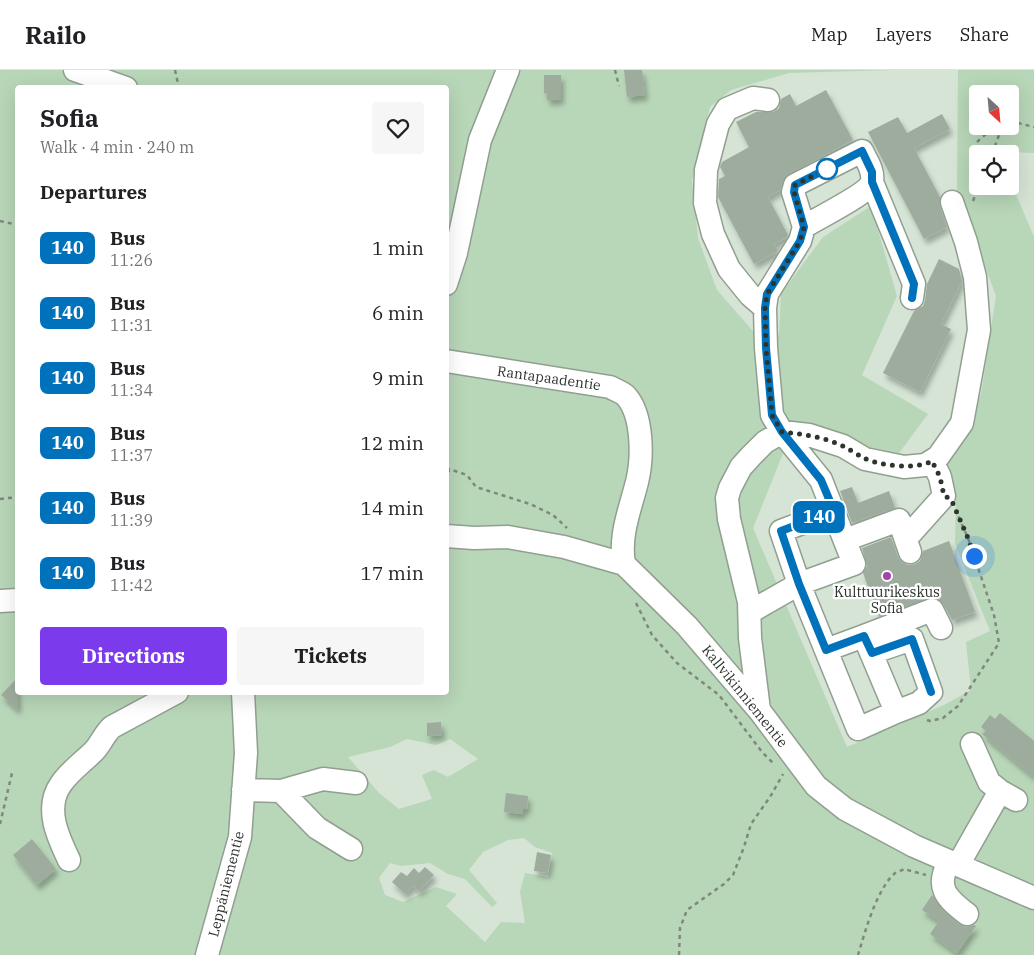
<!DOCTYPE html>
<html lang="en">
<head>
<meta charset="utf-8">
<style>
  body { margin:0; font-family:"IBM Plex Serif",serif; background:#f6f6f6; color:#202124; height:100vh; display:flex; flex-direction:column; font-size:19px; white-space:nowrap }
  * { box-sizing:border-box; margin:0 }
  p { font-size:16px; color:#757577 }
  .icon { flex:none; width:28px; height:28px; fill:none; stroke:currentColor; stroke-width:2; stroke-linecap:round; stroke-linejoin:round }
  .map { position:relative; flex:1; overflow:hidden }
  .panel { position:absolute; left:15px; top:15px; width:434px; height:610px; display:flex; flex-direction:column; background:#fff; border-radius:5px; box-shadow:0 5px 20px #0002 }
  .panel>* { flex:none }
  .badge { padding:0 10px; border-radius:8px; font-size:18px; line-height:32px }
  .needle { width:32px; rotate:154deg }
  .tools { position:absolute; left:969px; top:15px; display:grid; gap:10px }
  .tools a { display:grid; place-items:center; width:50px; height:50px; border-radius:5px; background:#fff; box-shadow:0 5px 20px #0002; font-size:25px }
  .you { position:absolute; width:25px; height:25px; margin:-12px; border:4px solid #fff; border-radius:50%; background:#1a73e8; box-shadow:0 0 0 8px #1a73e833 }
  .map>.badge { position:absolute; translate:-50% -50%; box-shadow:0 0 0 2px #fff }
  h2 { padding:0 25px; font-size:19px; line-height:45px }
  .round { display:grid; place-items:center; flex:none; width:52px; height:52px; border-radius:5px; background:#f6f6f6 }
  .head { display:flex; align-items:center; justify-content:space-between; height:85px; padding:0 25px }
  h1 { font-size:24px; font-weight:700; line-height:38px }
  .action { display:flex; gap:10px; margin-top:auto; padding:10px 25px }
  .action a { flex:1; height:58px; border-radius:5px; background:#7c3aed; color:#fff; font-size:20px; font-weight:700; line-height:58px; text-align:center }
  .action a+a { background:#f6f6f6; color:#202124 }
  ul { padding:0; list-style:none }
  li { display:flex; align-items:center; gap:15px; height:65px; padding:0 25px }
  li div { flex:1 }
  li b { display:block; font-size:19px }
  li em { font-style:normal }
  li .badge { min-width:55px; font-weight:700; text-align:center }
  header { display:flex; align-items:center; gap:30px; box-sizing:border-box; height:70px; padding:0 25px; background:#fff; border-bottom:1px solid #e0e0e0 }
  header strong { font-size:24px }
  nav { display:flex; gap:28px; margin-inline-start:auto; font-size:18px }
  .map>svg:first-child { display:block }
</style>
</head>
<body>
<header>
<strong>Railo</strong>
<nav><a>Map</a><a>Layers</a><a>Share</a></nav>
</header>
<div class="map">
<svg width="1034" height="885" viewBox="0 0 1034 885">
  <defs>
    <filter id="shadow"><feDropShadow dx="3" dy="5.5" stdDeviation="2.5" flood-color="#0004"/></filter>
  </defs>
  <rect width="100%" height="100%" fill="#d5e4d5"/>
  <!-- green -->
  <path fill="#b8d6b8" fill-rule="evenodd" d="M0,0h892l-103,3 -58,17 -21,17 -18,73 6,58 19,52 42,48 20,-3 2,-41 42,-57 48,-31 26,90 -35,79 66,39 -29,39 -107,-22 -39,97 94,219 97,-42 27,-15 -5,-48 24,-11 -35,-87 1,-51 -10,-29 13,-20 22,-50 15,-98 -39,-105 1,-121h76v83l-25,-1 -2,2h-29v32h32v-6l24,57v718h-1034zM18,18h428v604h-428zM978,24h32v32h-32zM407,669l29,6 14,-6 28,20 -30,18 -14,-7 -12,5 10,24 -33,10 -20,-16 -31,-36 42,-10zM524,768l11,9 17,6 -4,24 -23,-4 -5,19 5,31 -24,-1 -16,20 -39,-36 11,-12 -21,-7 -33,15 -18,-7 -6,-17 11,-15 11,3 29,-3 18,11 17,5 27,28 5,-4 -28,-33 14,-18 25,-12z"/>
  <!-- building -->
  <path fill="#9eac9e" filter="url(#shadow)" d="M624,0h18l3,25 -18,2z
    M544,5h17v24l-14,1v-7h-3z
    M826,20l27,50 -64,34 -6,7 -3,9 -12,7 20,38 -1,2 -13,7 4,7 -24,13 -36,-67 1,-18 6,-3 -5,-9 2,-5 27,-15 -13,-25 20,-10h17l6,-4 2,-9 9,-5 6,12z
    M942,44l8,15 -36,19 26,49v9l7,21 -23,12 -56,-107 30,-15 9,16z
    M939,189l20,10 3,12 -21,43 10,5 -31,63 -37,-19 31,-62 9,-5 2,-6 2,-16z
    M852,417l6,16 31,-12 6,17 -43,15 -12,-32z
    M891,467l7,20 4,5 6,3 7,-1 5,-3 3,-10 26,-10 26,71 -23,8 -9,-16 -4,-5 -6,-2 -54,19 -16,-43 4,-7 -5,-18z
    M18,607v33l-17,-15z
    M1000,643l34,28v36l-52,-43 4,-3 -5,-4 9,-12 5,4z
    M441,652l1,13 -15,1v-13z
    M506,723l22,3 -1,13h-4l-1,5 -18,-2z
    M32,769l24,30 -19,16 -24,-30z
    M537,782l14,3 -3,18 -14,-2z
    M425,797l9,8 -15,16 -6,-5 -8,8 -13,-12 9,-10 6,4 7,-8 5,5z
    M932,825l12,16 15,13 7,3 8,-2 2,1 -19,27 -27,-19 9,-13 -17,-11z"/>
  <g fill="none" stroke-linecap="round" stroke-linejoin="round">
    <!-- minor casing -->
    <g stroke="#919f91" stroke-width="25">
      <path id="minor" d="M75,0l51,18
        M872,112l42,102 -2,14
        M804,157c13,-9 65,-33 68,-46 2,-11 -6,-21 -10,-30l-67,34 -2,7 11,35 -4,14 -33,53 -2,14 1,40 6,67 10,17 39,48 33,84 -55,20 59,145 38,-17 -32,-76 -38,14
        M446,214l10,-31 24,-113 28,-70
        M765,238l-15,-13 -21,-26 -16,-35 -8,-31 1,-33 12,-46 9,-15 26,-11 15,2
        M446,291l164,26c5,3 12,5 16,9 17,19 17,62 11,86 -7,28 -18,53 -13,82
        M446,466l28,2 34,-1 56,10 60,17 63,62 72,84 57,76 29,23 69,37 120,52
        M905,466l6,-3 33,-37 -4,-19 -8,-16
        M845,470l54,-20 11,32
        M0,531l18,-1
        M750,542l49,-28 -18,-53 53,-20
        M864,566l68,-26 9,18
        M871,583l41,-14 19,53 -12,11 -23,9
        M759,640l-9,-72 -1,-36 -20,-83 -2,-21 3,-10 11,-21 11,-12 13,-13 17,-10 27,3 34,11 22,13 39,8 21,-2 13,-8 24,-34 17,-93 -4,-53 -9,-35 -14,-40
        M972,674l17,38 11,9 16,9
        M243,720l38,1 42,-12 33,4
        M281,721l36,37 34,21
        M69,790c-11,-23 -25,-52 -8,-76 8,-12 22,-22 33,-33 7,-7 10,-17 18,-24l65,-35
        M949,792c-14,25 -3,36 18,52
        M958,795l42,-74
        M207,885l33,-118 6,-84 -3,-61"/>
    </g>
    <!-- path -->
    <path stroke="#7e897e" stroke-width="2.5" stroke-dasharray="4 4" stroke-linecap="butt" d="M175,0l4,18
      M615,0l4,16
      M975,17l11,7
      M1010,51l24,6
      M977,72l18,-16
      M992,84l7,-19 1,-9
      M973,131l6,-15
      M0,151l18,4
      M446,398l21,7 9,12 54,17 23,11 14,13
      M446,401h6
      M0,429l18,-2
      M636,533l16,32 25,28 42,32 43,57 12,12
      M927,650l3,1 13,-3 15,-12 41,-63 -5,-28 -26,-77 -12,-27
      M0,754l12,-51
      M679,885l1,-27 7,-18 37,-26 9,-9 11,-28 7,-23 19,-27 13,-23
      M858,885c7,-23 18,-64 36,-81 2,-2 7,-3 10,-5l22,6"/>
    <!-- minor -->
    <use href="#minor" stroke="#fff" stroke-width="22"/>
  </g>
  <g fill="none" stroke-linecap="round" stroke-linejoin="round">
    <!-- line casing -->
    <g stroke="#fff" stroke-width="11">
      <path id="line" d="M912,228l2,-14 -42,-102v-10l-10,-21 -67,34 -1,7 10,35 -4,14 -33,53 -2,14 1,40 6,67 10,17 39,48 13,31 -53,20 18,53 27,66 38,-14 8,17 40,-14 19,53"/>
    </g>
    <!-- line -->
    <use href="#line" stroke="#0072bc" stroke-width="8"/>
    <!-- walk -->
    <path stroke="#2d332d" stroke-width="5" stroke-dasharray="0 9" d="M827,99l-32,16 -1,7 10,35 -4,14 -33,53 -2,14 1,40 6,67 10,17c21,2 42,5 61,14 7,3 14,9 21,12 16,8 52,12 68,3l8,16 4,19 7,3 17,39 6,18"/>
  </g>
  <!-- markers -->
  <circle fill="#fff" stroke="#0072bc" stroke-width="2.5" cx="827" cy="99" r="10"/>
  <circle fill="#a443ab" stroke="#fff" stroke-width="2" cx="887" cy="506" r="5"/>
  <g text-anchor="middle" stroke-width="4.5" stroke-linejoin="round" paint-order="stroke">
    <!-- street labels -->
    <g font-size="14" fill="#2d332d" stroke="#fff">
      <text transform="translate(549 308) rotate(8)" y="5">Rantapaadentie</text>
      <text transform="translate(745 626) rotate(51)" y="5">Kallvikinniementie</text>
      <text transform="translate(226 814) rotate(-76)" y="5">Leppäniementie</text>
    </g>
    <!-- poi labels -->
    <g font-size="14" fill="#2d332d" stroke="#fff">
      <text x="887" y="527">Kulttuurikeskus<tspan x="887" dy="16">Sofia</tspan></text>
    </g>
  </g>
</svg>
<div class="tools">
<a><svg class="needle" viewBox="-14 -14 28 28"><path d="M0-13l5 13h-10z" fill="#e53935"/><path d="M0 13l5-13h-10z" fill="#757577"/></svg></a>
<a><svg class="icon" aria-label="locate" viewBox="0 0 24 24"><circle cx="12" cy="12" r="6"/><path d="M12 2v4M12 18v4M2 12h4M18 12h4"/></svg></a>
</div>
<div class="you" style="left:974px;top:486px"></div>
<b class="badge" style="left:819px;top:447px;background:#0072bc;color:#fff">140</b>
<section class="panel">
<div class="head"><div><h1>Sofia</h1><p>Walk · 4 min · 240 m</p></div><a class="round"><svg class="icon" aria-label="heart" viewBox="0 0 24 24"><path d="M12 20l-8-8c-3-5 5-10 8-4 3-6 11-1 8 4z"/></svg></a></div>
<h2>Departures</h2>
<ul>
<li><span class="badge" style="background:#0072bc;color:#fff">140</span><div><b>Bus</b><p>11:26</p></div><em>1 min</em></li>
<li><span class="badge" style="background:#0072bc;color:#fff">140</span><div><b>Bus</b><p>11:31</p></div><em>6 min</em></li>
<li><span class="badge" style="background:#0072bc;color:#fff">140</span><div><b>Bus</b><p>11:34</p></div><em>9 min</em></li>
<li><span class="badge" style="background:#0072bc;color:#fff">140</span><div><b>Bus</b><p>11:37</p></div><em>12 min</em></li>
<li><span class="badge" style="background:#0072bc;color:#fff">140</span><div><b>Bus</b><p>11:39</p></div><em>14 min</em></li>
<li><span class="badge" style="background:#0072bc;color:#fff">140</span><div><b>Bus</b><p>11:42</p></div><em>17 min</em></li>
</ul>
<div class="action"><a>Directions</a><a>Tickets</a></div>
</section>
</div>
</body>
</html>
